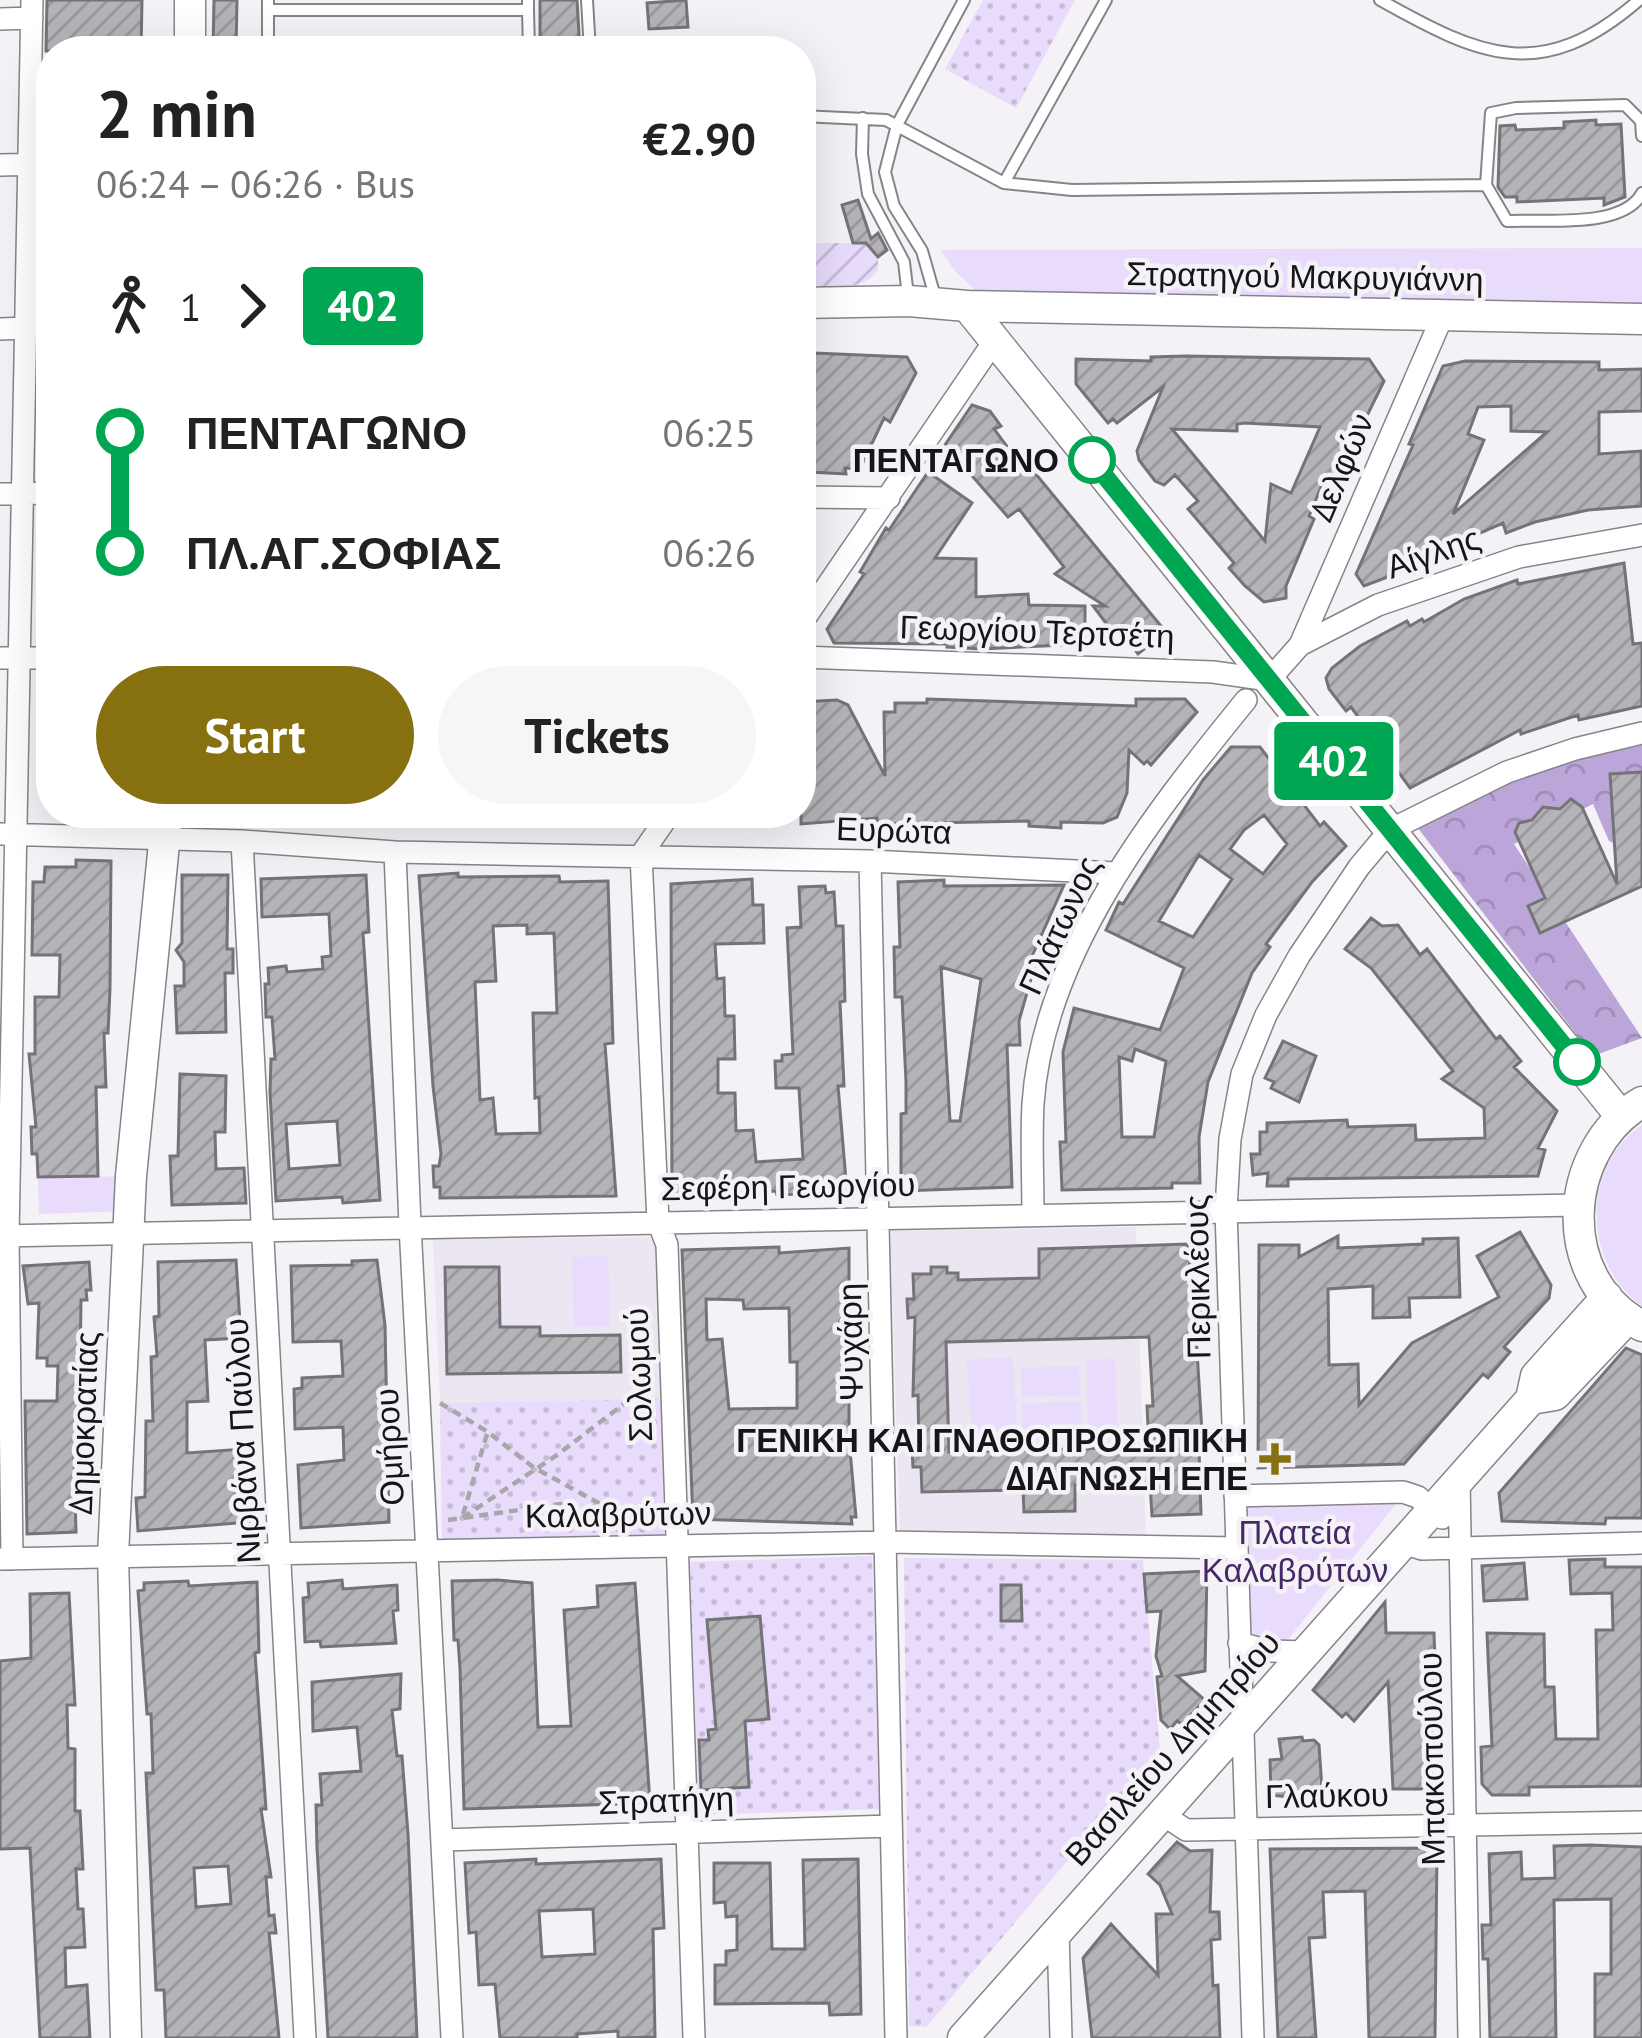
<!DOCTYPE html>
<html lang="en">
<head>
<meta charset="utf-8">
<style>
  body { margin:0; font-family:"PT Sans",sans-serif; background:#f6f6f6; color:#222; height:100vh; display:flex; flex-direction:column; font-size:45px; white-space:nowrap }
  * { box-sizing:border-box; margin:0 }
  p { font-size:39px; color:#767676 }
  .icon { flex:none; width:66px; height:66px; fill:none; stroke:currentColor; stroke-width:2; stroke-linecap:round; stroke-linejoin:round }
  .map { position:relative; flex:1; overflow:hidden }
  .drawer { position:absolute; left:36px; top:36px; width:780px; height:792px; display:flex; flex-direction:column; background:#fff; border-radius:48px; box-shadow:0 12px 48px #0002 }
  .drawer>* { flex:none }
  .badge { padding:0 24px; border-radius:9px; font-size:42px; line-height:78px }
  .map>.badge { position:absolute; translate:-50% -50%; box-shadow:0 0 0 6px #fff }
  .legs { display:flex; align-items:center; gap:18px; height:132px; padding:0 60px; font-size:39px }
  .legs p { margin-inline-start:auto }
  .head { display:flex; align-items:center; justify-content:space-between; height:204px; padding:0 60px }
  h1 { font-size:66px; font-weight:800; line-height:90px }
  .action { display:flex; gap:24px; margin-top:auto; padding:24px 60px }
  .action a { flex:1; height:138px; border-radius:72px; background:#867010; color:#fff; font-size:48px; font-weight:800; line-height:138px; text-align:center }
  .action a+a { background:#f6f6f6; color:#222 }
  ul { padding:0 60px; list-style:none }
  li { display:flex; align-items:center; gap:42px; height:120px; font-size:45px }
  li i { display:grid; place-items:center; width:18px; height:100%; margin:0 15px; background:currentColor }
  li i::after { content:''; width:30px; height:30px; margin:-15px; border:9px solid; border-radius:50%; background:#fff }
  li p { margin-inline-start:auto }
  li:first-child i { background:linear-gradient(#0000 50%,currentColor 0) }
  li:last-child i { background:linear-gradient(currentColor 50%,#0000 0) }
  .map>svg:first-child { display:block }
</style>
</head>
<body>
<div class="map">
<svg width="1642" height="2038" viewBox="0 0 1642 2038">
  <defs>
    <pattern id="grass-dots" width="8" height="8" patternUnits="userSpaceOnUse" patternTransform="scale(3)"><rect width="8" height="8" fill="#e8dbfb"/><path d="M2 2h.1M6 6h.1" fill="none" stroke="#c6bbd6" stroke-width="1.8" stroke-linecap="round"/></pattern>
    <pattern id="forest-crowns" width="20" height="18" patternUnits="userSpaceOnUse" patternTransform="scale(3)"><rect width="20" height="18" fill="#bca6d9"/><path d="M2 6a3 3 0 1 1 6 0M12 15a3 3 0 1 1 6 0" fill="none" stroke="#a18eba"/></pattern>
    <pattern id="garden-furrows" width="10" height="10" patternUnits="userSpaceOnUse" patternTransform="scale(3)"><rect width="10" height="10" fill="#e8dbfb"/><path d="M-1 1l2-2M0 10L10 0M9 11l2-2" fill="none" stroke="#c6bbd6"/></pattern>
    <pattern id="building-hatch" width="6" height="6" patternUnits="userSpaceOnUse" patternTransform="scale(3)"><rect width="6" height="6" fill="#b4b3b7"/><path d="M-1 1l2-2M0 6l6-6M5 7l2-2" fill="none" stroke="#9a999d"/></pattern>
  </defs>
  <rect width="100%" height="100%" fill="#f4f2f7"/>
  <!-- built -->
  <path fill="#ebe6f2" d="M1136,1227l10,310 -246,-3 -10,-303z
    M655,1237l6,162 -221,4 -7,-164z"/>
  <!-- grass -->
  <path fill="url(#grass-dots)" d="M983,0h92l-59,108 -71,-39z
    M661,1399l3,142 -222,3 -2,-141z
    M872,1556l9,253 -182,6 -9,-253z
    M904,1558l239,2 17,192 -234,275 -17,-1z"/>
  <!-- forest -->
  <path fill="url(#forest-crowns)" d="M1642,741v115l-33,-15 -16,-37 -79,40 128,194 -49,18 -179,-233 100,-47z"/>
  <!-- park -->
  <path fill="#e8dbfb" d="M1642,248v64l-664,-19 -24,-23 -13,-20z
    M1642,1125v181c-59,-42 -62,-139 0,-181z
    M131,1176l-2,35 -90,3 -1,-36z
    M608,1256l2,70 -36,1 -2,-70z
    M1013,1357l4,80 -45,3 -5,-80z
    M1115,1359l3,79 -29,1 -3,-79z
    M1079,1366l1,29 -58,2 -1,-29z
    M1081,1401l1,29 -60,3v-29z
    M1399,1500l-116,146 -34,-8 -5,-137z"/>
  <!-- garden -->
  <path fill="url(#garden-furrows)" d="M801,243h65l12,14v13c-14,23 -52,16 -77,16z"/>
  <!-- building -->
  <path fill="url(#building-hatch)" stroke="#747377" stroke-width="3" fill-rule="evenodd" d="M47,0h95l-1,51h-95z
    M214,0h23l-1,51h-23z
    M540,0h37l3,51 -40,-1z
    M686,0l2,27 -39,2 -2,-26z
    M1596,120v5l25,-1 4,73 -21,8v-7l-87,4v-5h-12l-7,-10 2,-61 15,-1 1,5 48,-2v-6z
    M858,200l13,39 7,-6 9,17 -9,7 -12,-14h-13l-11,-38z
    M814,353l93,4 9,16 -26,49 -6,-4 -24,51 -15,-1 1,6 -37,-2z
    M1186,356l183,3 15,22 -22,45 -4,-2 -29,65 -7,-4 -13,31 5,3 -28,67v12l-22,4 -19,-16 -16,-18 5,-5 -46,-54 10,-8 -23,-26 -11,10 -9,-4 -16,-21 -2,-9 26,-64 -46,36 -4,-4 -5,4 -32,-39v-25l75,2v-4zM1245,423l75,4 -29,66 -20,-9 -6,57 -93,-112 65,2v-7z
    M1465,361l134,1v8l43,-1v42l-43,1v42l42,-3 1,55 -54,4 -53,12 -29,11 -3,-10 -62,27 -3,-7 -50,34 -24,9 -8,-12 57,-129 -4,-1 13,-30 21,-48zM1511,406v25l36,1 -94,82 31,-74 -16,-6 10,-27z
    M972,405l18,6 11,15 -7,3 23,31 4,-4 145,176 -28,22 -21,-27 -5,4 -19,-25h12l-50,-32 9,-7 -45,-58 -11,8 -63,-72z
    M928,472l44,31 -37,55 41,1v38l52,-3 1,11 56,1v38l-104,5 -34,-2v-3l-113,-1 -7,-14 37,-55 -4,-2 26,-44 3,2z
    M1624,563l9,81 9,-1v63l-63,14 -1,-5 -57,19 -1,-4 -110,58 -59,-81 -5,4 -17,-22 -3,-11 6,-10 28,-22 47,-25 3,5 12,-7 2,3 40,-23 53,-19 1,4z
    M927,699l209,7v-7h49l12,13 -46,53 -4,-4 -3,3 -15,-14 -2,43 -10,24 -14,6 -42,-1v6l-32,-2v-5l-152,3v-6l-76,6v-122l36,-2 11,5 37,71 -1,-64h11v-9h32z
    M1231,747h29l60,79 4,-4 22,24 -34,36 -46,62 4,3 -18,26 -44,109 -9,55 1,46h-28v5l-110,2 -2,-48h6l-3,-90 11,-44 86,22 24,-62 -78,-38 13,-28 4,2 80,-124zM1264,815l23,29 -24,30 -33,-25 14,-19zM1199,855l33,24 -39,58 -34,-16zM1135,1049l31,12 -12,76h-32l-3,-80 13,4z
    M1642,772v114l-102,47 -12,-27 17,-8 -30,-66 4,-9 13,-3 11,-13 17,2 11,-10 11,8 35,77 -7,-110z
    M76,860l35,1 -1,128 -2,44h-4l2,54h-10l2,89 -60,1 -1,-23h-5l-1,-27h5l-7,-73h6v-57h24l1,-42h-28l1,-73h11l1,-15h31z
    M458,873v4l101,-1 1,6 48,-1 5,162 -8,1 11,152 -176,2v-11h-6l-1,-21h6l2,-12 -8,-68 -14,-210zM527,925v9l27,-1 3,80h-24l2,85 4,-1 1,36 -44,1 -3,-36 -13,2 -5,-118 21,-1 -3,-55z
    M182,875h46l-1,74h6v24h-8l1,59 -49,1 -2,-47h9v-24l-8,-12 6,-7z
    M366,875l3,57 -6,1 17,267 -37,3 -1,-6 -66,4 -6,-109 1,-33h4l-3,-42h-6l-1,-33h4l-1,-16 18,-2 1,6 36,-3 -1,-12 9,-1 -2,-42 -67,3 -1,-38zM337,1121l3,44 -51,4 -3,-45z
    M752,879l1,26h10l1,38 -49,1 2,35 7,-1 1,38h9l1,43h-17v34h17l1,38 17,-1 3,32 47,-3 -4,-71h-23l-1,-27h7v-6l11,-1 -6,-126 14,-1 -2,-40 26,-1 1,7 8,-1 2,34h7l2,75 -5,1 4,84h-6l9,106 -70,3 -1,-4 -104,7 -1,-314z
    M944,880v6l120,-1 -36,80 6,3 -15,53 1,24h-13l5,142 -111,4v-77l5,-1v-31l-4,-85h-7l-1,-50h6l-2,-65zM941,967l40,12 -21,142h-10z
    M1371,918l11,8 16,-1 22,30 7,-6 69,90 4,-3 21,25 -7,6 43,44 -19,37 7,2 -7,26 -250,3v7h-21l1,-13 -15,2 -2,-21h9v-22h7v-9l80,-3 1,7 67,-2 1,15 69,-2 -1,-30 -42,-29 11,-8 -82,-103 -26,-19z
    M1283,1041l33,15 -17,46 -28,-14 3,-6 -9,-4z
    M180,1074l46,2 -1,56h-10l1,37 28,-1 2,35 -74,2 -2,-49h8z
    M1520,1232l31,53 -2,13 -45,49 6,5 -22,26 -5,-4 -79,90 -146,4 1,-223h40v12l39,-21v12l85,-4v-5l35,-1 2,59 -51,1 1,19 -37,1v-32l-45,3 1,76 29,-1 1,41 53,-62 87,-46 -22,-41z
    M1188,1244l2,23 5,-1 2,37h4l1,31h-6l7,115h-4l2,65 -49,2 -2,-33 -75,2v26l-51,1 -1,-22 -101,2 -1,-25h-8l-1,-18h7l-1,-54 -5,1 2,-79 -7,1 -1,-19h7l-1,-25h18v-7h16v6h11v7l81,-2v-29zM1149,1337l4,69h-6l2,41 -200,5 -3,-110z
    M779,1247v6l70,-5v191l7,78h-5l1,7 -159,-5 -11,-269zM706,1299l37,1 1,9 45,-1 1,54h7v46l-68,1 -7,-70 -15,1z
    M236,1260l5,78 -36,2 3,61 -21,1v51l57,-4 6,73 -112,9 -2,-33 9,-1 1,-76h7l-2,-64 6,-1 -3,-39 5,-1 -1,-54z
    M377,1260l8,65 4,197 -88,6 -3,-63 46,-5 -1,-33 -48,2 -1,-40 8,-1v-10l41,-2 -2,-35 -48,1 -2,-76 61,-1v-4z
    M89,1262l2,28h-5l1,10h-6l-2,154h-5l2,78 -49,2 -2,-133h32l1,-35h-11v-8h-10l2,-55 -11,1 -5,-38z
    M445,1267h54l1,60h40v9l80,-1 1,37 -174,2z
    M1626,1348l16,7v163h-36l-1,6 -103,-3 -3,-28z
    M1605,1559v8h37v219l-113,1v8h-37l-10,-11 -1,-37 11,-1 -5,-113 57,1 1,53h9l2,52h42l-2,-109h17l-1,-37 -41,1 -2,-34z
    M1524,1563l3,36 -43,2 -2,-35z
    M1207,1571l-2,100 -28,5 28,24 -23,24 -5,-3 -7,8 -9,-9 -4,-43 5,-1 -6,-20 5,-45 -14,1 -3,-38z
    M342,1580l1,9 54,-4 1,25 -5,1 3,32 -75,4 -1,-6 -15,1 -2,-44 6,-1 -1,-14z
    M497,1580l35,3 6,144 33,-1 -7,-116 34,-3 -1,-21 38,-3 15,220 -186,6 -4,-140 -2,-29h-4l-2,-59z
    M188,1581l1,5 68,-4 2,70 -4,1 11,156h-5l10,68h-5l3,39 5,-1 2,18h-7l10,105h-113l-2,-48h-8l-10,-217h7l-2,-59h-4l-9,-123 6,-1v-7zM228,1866l3,38 -35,3 -2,-39z
    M1001,1585h20l1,36h-21z
    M69,1593l6,112h-8l1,43 7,1v62h5l3,58h-7l2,40h5l2,38 -20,1 1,39 21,-2 3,53h-50l-10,-190 -30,1v-188l31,-3 -1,-64z
    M1385,1602l1,31h48l3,84h-5v72h-39l-5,-107 -34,39 -8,-8 -4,4 -29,-27z
    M760,1616l9,103 -24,2 4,66 -48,3 -2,-50h10l-1,-10 8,-1 -9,-109z
    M401,1674l-1,35 -8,1 5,46h5l6,78 9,204h-89l-11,-190 -1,-43h6l-2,-31 41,-3 -4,-44 -44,4 -1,-49z
    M1302,1737l1,4 11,-1 5,5 3,44 -33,2v6l-18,-2 -1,-35 12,-1 -3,-20z
    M1177,1842l13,9 22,-1 -2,62h9l1,27 -9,1 2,46 5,-1 2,53h-128l-9,-80 28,-34 47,51 -2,-61h16l-12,-29 -12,-11z
    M1590,1845l52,2v191h-47v-64h16v-75l-57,1 2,138h-66l-2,-79h-5l-1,-34h9l-2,-71 32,-2 1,27 33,-1 -1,-32z
    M1437,1848l-2,190h-66l-4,-147 -42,1 2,45 -16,1 7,100h-38l-8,-189z
    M536,1859v5l125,-5 3,69 -11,1 2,108 -37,1v-7l-41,3v4h-77l-5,-54 -16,1 -3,-53 -7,1 -4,-70zM593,1909l2,45 -53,3 -3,-46z
    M858,1859l3,155 -31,1 -1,-12 -114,1v-39h11v-14l11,-1v-34l-11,1 -1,-15 -11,1v-40h56l2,86h33l-2,-89z"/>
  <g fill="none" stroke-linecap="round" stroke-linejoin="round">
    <!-- lane casing -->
    <g stroke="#868489" stroke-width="14">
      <path id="lane" d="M587,0l3,51
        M1380,0c100,56 161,85 259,0
        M268,10h260v-10
        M528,10l1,41
        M268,51v-51
        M801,116l85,4 118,63 68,7 414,-5 21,36c39,-2 116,8 135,-28
        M863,118l-1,36 6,40 36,68 4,34
        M1004,183l102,-183
        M1486,185l5,-72 25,-5 109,-3 16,16 1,15
        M936,300l-14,-49 -28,-45 -9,-34 12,-47 67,-125"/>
    </g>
    <!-- street casing -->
    <g stroke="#868489" stroke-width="24">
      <path id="street" d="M0,19l32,-1
        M0,165l51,-1
        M0,329l51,-2
        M0,494l51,-1
        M801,497l88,1
        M801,624l194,-284
        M1300,645l143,-330
        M801,657l412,15 56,8 31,-35 78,-40 141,-48 123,-22
        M0,658h51
        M0,834l242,7 153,11 475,9 246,12
        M242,841l63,1197
        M395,852l15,373 42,813
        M641,855l17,366 9,24 27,793
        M641,855l29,-42
        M870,861l26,1177
        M1033,1215c0,-37 -2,-75 0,-111 10,-151 121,-291 213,-404
        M0,1236l1577,-31
        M1459,1479l10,559
        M1235,1496l168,-4 15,5 24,21
        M1403,1543l19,6 220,-6
        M1,1559l886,-17 350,6
        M12,1559l-4,-323 24,-1236
        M1239,1643l31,8 36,1
        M1162,1814l24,16 456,-8
        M442,1840l449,-14
        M1058,1931l3,107
        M1253,2038l-27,-828 4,-71 12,-65 24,-59 33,-59 60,-89 31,-37 117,-58 68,-23 67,-16"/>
    </g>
    <!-- secondary casing -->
    <g stroke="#868489" stroke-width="33">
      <path id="secondary" d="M190,51v-51
        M801,303l108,-2 58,5 675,13
        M967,306l653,809
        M1642,1102c-81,48 -88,178 0,224
        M1531,1399l24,-4 73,-77
        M126,2038l-13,-482 18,-380 36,-363
        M963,2038l568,-639 5,-23 71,-79"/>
    </g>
    <!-- path -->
    <path stroke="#a7a6aa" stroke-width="4.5" stroke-dasharray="9 6" stroke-linecap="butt" d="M440,1403l48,29 45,35 80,44 13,14
      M487,1434l-25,84 99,-14 46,7
      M448,1520l14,-2 95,-63 72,-55 21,-1"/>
    <!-- lane -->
    <use href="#lane" stroke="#fff" stroke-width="10"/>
    <!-- street -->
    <use href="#street" stroke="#fff" stroke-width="21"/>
    <!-- secondary -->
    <use href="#secondary" stroke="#fff" stroke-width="30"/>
  </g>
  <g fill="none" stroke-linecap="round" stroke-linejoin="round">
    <!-- line-1 casing -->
    <g stroke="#fff" stroke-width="27">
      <path id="line-1" d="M1092,460l485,602"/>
    </g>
    <!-- line-1 -->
    <use href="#line-1" stroke="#00a651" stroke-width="18"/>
  </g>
  <!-- markers -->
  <g fill="#fff" stroke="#00a651" stroke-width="6">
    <circle cx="1092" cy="460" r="21"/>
    <circle cx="1577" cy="1062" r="21"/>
  </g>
  <path fill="#867010" stroke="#f4f2f7" stroke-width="4.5" d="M1269 1441h12v12h12v12h-12v12h-12v-12h-12v-12h12z"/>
  <g text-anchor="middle" stroke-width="9" stroke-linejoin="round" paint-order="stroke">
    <!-- street labels -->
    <g font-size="33" fill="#161517" stroke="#f4f2f7">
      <text transform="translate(1305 276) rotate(1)" y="12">Στρατηγού Μακρυγιάννη</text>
      <text transform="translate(1341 467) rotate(-67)" y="12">Δελφών</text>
      <text transform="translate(1433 552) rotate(-19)" y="12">Αίγλης</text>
      <text transform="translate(1037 631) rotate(2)" y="12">Γεωργίου Τερτσέτη</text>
      <text transform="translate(894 830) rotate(2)" y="12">Ευρώτα</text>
      <text transform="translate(1059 925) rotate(-65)" y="12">Πλάτωνος</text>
      <text transform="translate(788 1186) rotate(-1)" y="12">Σεφέρη Γεωργίου</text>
      <text transform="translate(1197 1277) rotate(-91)" y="12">Περικλέους</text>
      <text transform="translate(850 1342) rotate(-91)" y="12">Ψυχάρη</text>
      <text transform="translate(638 1375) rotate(-92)" y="12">Σολωμού</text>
      <text transform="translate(83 1423) rotate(-88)" y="12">Δημοκρατίας</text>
      <text transform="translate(242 1441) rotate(-93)" y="12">Νιρβάνα Παύλου</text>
      <text transform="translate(389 1447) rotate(-93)" y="12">Ομήρου</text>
      <text transform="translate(618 1514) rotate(-1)" y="12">Καλαβρύτων</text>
      <text transform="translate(1172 1748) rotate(-48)" y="12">Βασιλείου Δημητρίου</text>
      <text transform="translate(1431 1759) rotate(-91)" y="12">Μπακοπούλου</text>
      <text transform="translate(1327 1795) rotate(-1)" y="12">Γλαύκου</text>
      <text transform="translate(666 1800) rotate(-2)" y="12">Στρατήγη</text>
    </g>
    <!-- stop labels -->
    <g font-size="33" font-weight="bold" fill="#161517" stroke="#f4f2f7" text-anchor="end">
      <text x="1059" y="472">ΠΕΝΤΑΓΩΝΟ</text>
    </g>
    <!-- poi labels -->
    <g font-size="33" font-weight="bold" fill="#161517" stroke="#f4f2f7" text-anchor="end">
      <text x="1248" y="1452">ΓΕΝΙΚΗ ΚΑΙ ΓΝΑΘΟΠΡΟΣΩΠΙΚΗ<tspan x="1248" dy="38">ΔΙΑΓΝΩΣΗ ΕΠΕ</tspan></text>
    </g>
    <!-- park labels -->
    <g font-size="33" fill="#462865" stroke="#f4f2f7">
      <text x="1295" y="1544">Πλατεία<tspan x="1295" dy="38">Καλαβρύτων</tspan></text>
    </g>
  </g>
</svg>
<b class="badge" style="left:1334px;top:761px;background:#00a651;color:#fff">402</b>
<section class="drawer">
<div class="head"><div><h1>2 min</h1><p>06:24 – 06:26 · Bus</p></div><b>€2.90</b></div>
<div class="legs"><svg class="icon" aria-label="walk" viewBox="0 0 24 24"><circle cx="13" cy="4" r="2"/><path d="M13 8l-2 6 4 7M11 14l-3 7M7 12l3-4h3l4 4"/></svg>1<svg class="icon" aria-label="forward" viewBox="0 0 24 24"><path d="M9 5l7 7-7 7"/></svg><b class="badge" style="background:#00a651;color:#fff">402</b></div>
<ul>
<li><i style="color:#00a651"></i><b>ΠΕΝΤΑΓΩΝΟ</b><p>06:25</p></li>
<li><i style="color:#00a651"></i><b>ΠΛ.ΑΓ.ΣΟΦΙΑΣ</b><p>06:26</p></li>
</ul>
<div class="action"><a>Start</a><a>Tickets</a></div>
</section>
</div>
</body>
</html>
